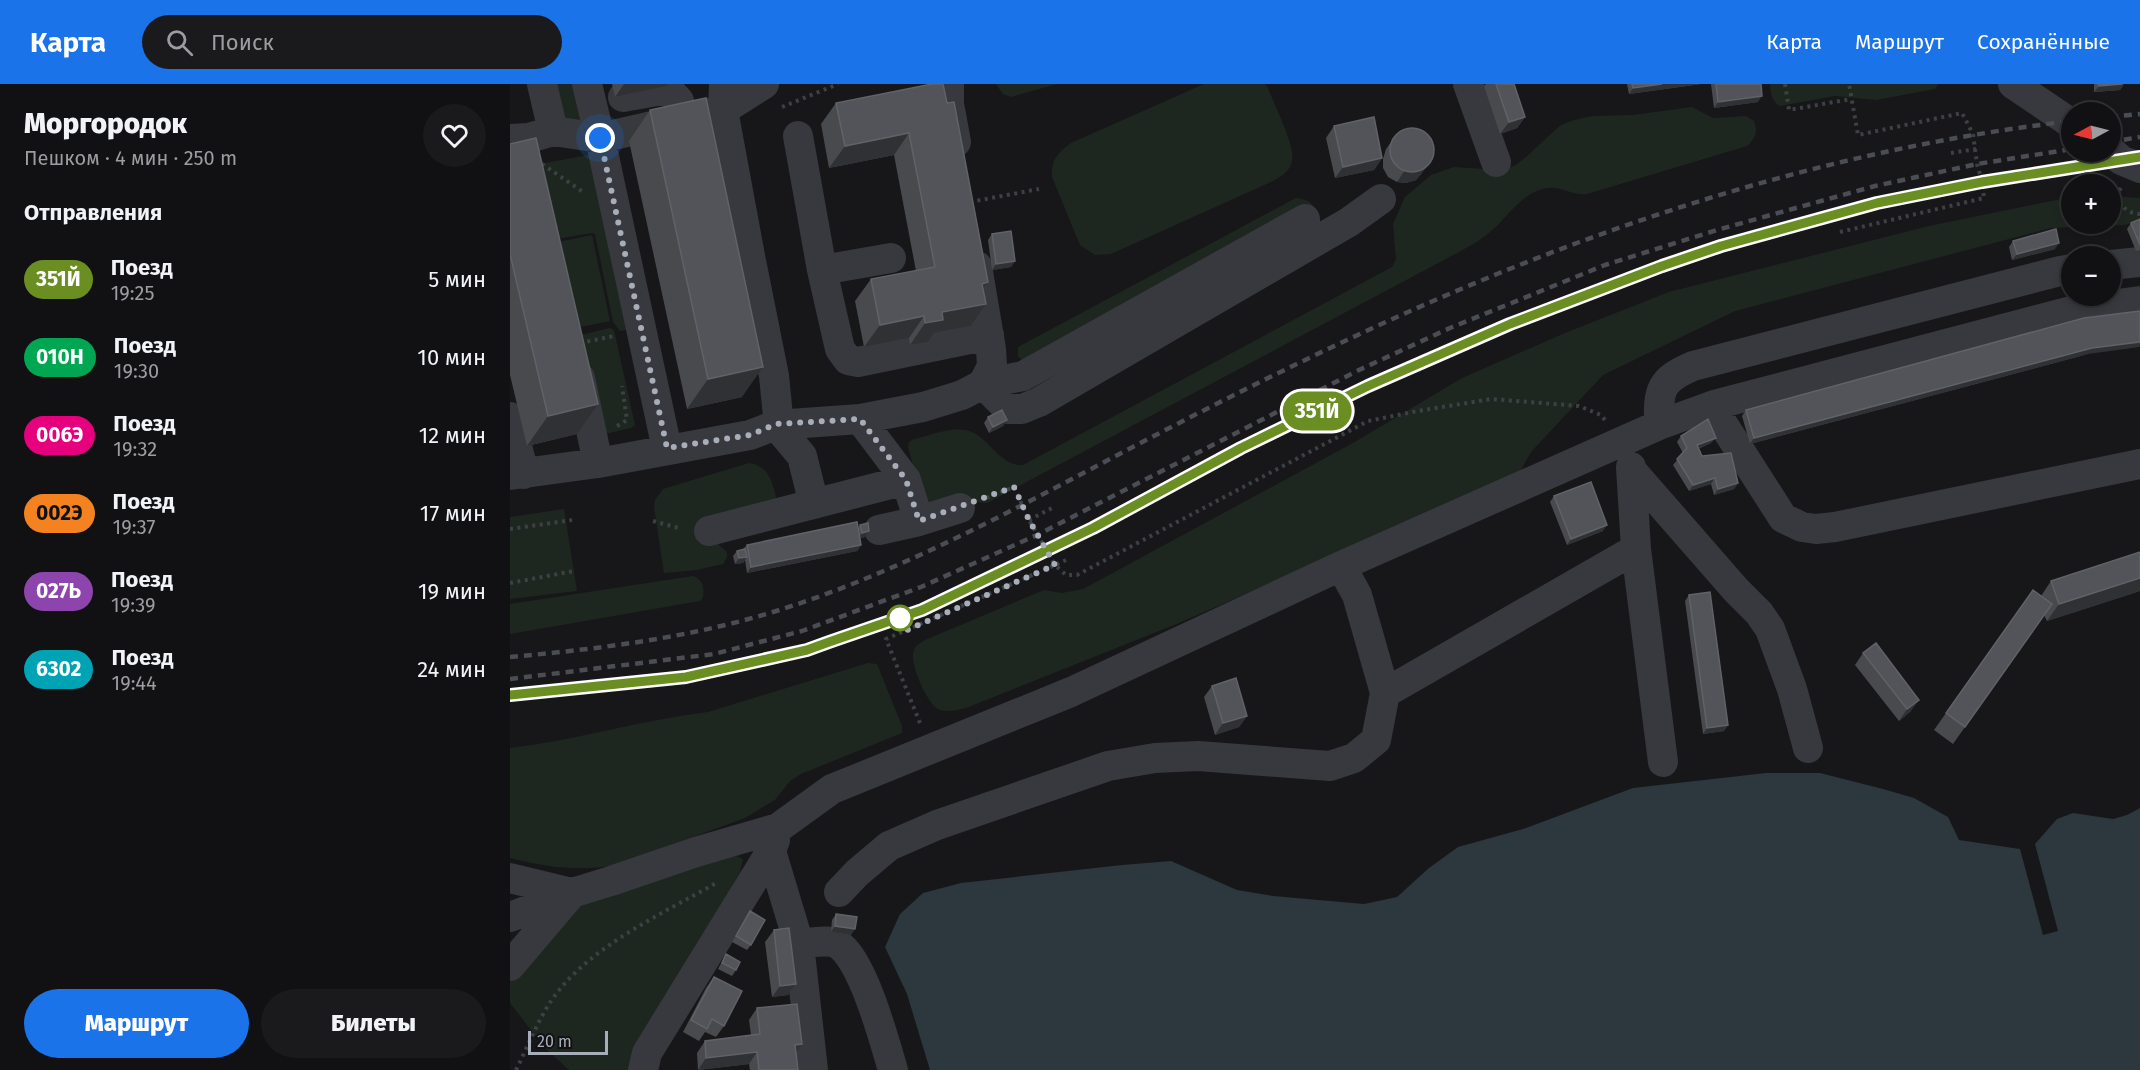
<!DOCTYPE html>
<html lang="ru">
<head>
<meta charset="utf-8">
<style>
  body { margin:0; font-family:"Fira Sans",sans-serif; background:#1a1a1c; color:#f1f3f6; height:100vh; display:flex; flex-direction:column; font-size:22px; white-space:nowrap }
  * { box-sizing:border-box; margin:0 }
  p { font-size:20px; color:#9c9da0 }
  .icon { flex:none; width:33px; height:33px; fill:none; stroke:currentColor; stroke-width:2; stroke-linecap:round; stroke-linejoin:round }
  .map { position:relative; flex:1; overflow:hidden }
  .drawer { display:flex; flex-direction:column; background:#111113; width:510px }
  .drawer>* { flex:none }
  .badge { padding:0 12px; border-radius:20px; font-size:21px; line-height:39px }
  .needle { width:39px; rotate:263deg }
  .controls { position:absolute; left:1551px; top:18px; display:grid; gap:12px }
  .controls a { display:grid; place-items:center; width:60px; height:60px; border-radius:50%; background:#111113; box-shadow:0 3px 9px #0003,0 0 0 2px #303133; font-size:30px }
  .scale { position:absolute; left:18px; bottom:15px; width:80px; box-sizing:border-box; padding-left:6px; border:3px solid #a8aeb9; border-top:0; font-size:16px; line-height:21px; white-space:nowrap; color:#a8aeb9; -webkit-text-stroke:4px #121214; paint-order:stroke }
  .you { position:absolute; width:30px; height:30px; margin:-15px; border:4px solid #fff; border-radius:50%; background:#1a73e8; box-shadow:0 0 0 9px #1a73e833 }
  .map>.badge { position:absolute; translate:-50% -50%; box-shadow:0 0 0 3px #fff }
  h2 { padding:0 24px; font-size:22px; line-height:54px }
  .round { display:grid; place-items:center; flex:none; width:63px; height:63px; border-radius:32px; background:#1a1a1c }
  .head { display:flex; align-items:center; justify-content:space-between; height:102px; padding:0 24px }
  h1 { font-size:28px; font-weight:800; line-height:45px }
  .button { display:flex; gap:12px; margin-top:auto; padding:12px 24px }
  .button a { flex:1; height:69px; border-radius:36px; background:#1a73e8; color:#fff; font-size:24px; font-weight:800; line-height:69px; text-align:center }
  .button a+a { background:#1a1a1c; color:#f1f3f6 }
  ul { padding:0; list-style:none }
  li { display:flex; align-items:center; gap:18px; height:78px; padding:0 24px }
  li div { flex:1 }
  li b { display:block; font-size:22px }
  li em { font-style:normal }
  li .badge { min-width:66px; font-weight:700; text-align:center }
  header { display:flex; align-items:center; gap:36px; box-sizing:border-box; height:84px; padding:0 30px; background:#1a73e8; color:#fff }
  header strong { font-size:28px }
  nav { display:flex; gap:33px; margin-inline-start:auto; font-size:21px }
  .search { width:420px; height:54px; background:#1a1a1c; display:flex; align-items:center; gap:15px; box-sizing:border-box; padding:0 21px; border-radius:33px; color:#9c9da0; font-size:22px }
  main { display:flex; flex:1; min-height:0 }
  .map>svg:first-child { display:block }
</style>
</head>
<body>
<header>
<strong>Карта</strong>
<div class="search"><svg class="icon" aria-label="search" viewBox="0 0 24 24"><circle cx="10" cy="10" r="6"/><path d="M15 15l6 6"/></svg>Поиск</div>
<nav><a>Карта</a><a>Маршрут</a><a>Сохранённые</a></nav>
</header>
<main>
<section class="drawer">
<div class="head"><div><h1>Моргородок</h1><p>Пешком · 4 мин · 250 m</p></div><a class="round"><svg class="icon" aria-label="heart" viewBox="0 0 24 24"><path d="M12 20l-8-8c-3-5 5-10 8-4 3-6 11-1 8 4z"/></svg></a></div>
<h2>Отправления</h2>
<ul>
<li><span class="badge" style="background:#6b8e23;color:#fff">351Й</span><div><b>Поезд</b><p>19:25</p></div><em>5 мин</em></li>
<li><span class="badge" style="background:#00a651;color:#fff">010Н</span><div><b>Поезд</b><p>19:30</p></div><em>10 мин</em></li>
<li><span class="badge" style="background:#e6007e;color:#fff">006Э</span><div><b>Поезд</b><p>19:32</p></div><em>12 мин</em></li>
<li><span class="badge" style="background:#f58220;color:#111">002Э</span><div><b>Поезд</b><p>19:37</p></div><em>17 мин</em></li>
<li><span class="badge" style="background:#8e44ad;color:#fff">027Ь</span><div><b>Поезд</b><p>19:39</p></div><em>19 мин</em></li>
<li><span class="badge" style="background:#00a3b4;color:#fff">6302</span><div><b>Поезд</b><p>19:44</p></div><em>24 мин</em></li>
</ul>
<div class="button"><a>Маршрут</a><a>Билеты</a></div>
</section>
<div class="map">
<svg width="1630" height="986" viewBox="0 0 1630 986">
  <rect width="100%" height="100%" fill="#171719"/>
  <!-- green -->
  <path fill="#1e271f" d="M36,0h36l7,33 -26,9z
    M486,0h61l-46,13 -8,-3z
    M694,0h61l2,2c6,16 29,61 25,75 -2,11 -11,15 -19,20l-162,73 -16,1 -15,-10 -28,-68c-1,-18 6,-24 19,-34z
    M1260,0h168l-3,5 -59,11 -41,-4 -55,10c-9,-5 -9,-13 -10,-22z
    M1182,23l21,11 33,-2 8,5c4,11 2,17 -7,25l-160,48c-14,2 -26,-8 -40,-6 -28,5 -41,33 -62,48 -9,7 -19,12 -28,17l-470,250c-7,0 -13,-2 -20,-3 -18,-2 -24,10 -44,2l-15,-55 1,-5 5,-3c15,-3 35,-12 51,-9 24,4 32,36 58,35l369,-198 4,-8 -3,-35 12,-27 26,-22 23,-8 46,3 14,-4 11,-8 29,-27 7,-6 13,-5 18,-4 41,-1z
    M79,71l42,174 -11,2 -7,-9 -18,-88 -3,-1 -35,6 -16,-72 4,-4z
    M1601,112l29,2v22l-15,5 -74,3 -316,83 -132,64 -72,77 -13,23 -21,11 -323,139 -208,83c-9,2 -18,5 -28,1 -11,-6 -27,-43 -25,-55 1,-8 6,-10 12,-14l119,-50 18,3 21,-4 270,-146 109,-65 103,-45 104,-41 260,-66 142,-29 1,27h38z
    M786,114c11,1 16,4 20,13l-291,153 -7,-8v-9z
    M82,151l18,86 -34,7 -18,-86z
    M100,244l4,2 21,95 -4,3 -26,6 -24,-99z
    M239,379c21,3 24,21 28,39l-70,32 20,18v5l-4,7 -26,6 -33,3 -10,-66 1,-7 8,-11z
    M54,425l13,82 -67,8v-82z
    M183,492c11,4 11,12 10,22l-3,3 -190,33v-30z
    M358,579l9,1 25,62v7l-101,41 -11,7 -15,19 -30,18 -129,47c-39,7 -68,2 -106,-7v-110c67,-8 131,-28 198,-36z
    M226,772l7,3 -3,13 -110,198h-61l-25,-23 -34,-44v-28l54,-64 146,-49z"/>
  <!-- water -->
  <path fill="#2c373e" d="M1256,689h54l63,16 31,9 34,19 11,23 61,9 23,86 15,-4 -23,-87 22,-25 16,-6 40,6 14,-4 13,-7v262h-1210l-23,-76 -22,-47 15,-33 23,-21 38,-10 161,-18 49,-4 66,29 36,6 91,8 33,-7 32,-29 29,-21 65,-18 110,-41z"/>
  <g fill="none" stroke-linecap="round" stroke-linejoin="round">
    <!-- path -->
    <path stroke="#3d4045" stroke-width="4" stroke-dasharray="3 4.5" stroke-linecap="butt" d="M1275,0l4,26 62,-11
      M272,23l56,-23
      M1441,69l25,-4
      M32,80l41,28
      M1611,104l-4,6c5,12 8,19 23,20
      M460,118l69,-13
      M1330,148l144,-34 -2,-17 -5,-17 -4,-30 -11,-21 -104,22 -9,-51
      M70,259l34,-7
      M107,342l10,-6 -5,-34
      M519,436l25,-13
      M143,437l29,8
      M0,445l62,-9
      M556,476l-11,5 11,10h11l291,-154 50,-10 73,-12 88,7 22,9 4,5
      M0,499l64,-12
      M410,639l-34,-84 169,-74 -26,-45 -15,-33 -28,11
      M6,986c11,-22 20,-45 33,-66 36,-56 113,-90 169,-122"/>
    <!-- minor -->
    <path stroke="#37393e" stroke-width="30" d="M32,0l11,47
      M214,0l-1,26 27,146 24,120 4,40 -2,9
      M439,0v20l7,38
      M958,0l28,78
      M1503,0l59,40
      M113,13l45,-8 11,12 4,18
      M288,52l24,134 18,79 8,11 10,2 131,-27
      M0,55l19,-1 24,-7 47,7 -13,-54
      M1600,66l11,10 19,8
      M1600,181l30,-3
      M312,186l69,-12
      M70,294l18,85
      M473,300l25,25h14l17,-7 310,-180 32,-23
      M473,300l40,-8 282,-157
      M1204,321l7,16 62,97 19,9 14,2 19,-2 305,-63
      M0,333l14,57
      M350,335l46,61
      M266,341l26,31 12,48
      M1149,341c-1,-35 1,-45 34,-59l367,-95 12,-2
      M157,365l-67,-311 123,-28 41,-26
      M1121,383l5,82 27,213
      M1123,388l103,118 23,23 11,16 22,60 16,59
      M0,391l88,-12 152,-28 26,-10 84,-6 63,-12 39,-12 21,-11 9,-18 -1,-17 -14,-83
      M369,446l40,-9 41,-13
      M199,447l197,-51 13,41
      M831,482l16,29 28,98
      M265,756l-4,11 28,93 14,126
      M0,794l62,15 39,-12 85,-29 82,-24 54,-39 239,-97 270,-126 318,-141 55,-20 365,-96 61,-8
      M329,808l18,-19 32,-27 48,-21 171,-59 47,-8 43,-2 132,10 24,-8 22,-18 9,-47 251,-144
      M0,833l59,-23
      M289,860c10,-1 23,-4 33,-2 28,4 53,102 61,128
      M0,882l62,-73
      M133,986l4,-17 124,-202"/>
    <!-- rail -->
    <path stroke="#4a4d53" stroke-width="4.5" stroke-dasharray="8 6" stroke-linecap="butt" d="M1600,33l30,-3
      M1600,58l30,-5
      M0,573c88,-8 178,-19 263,-45 117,-36 227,-95 335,-152 78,-41 158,-82 239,-120 229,-108 472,-190 725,-219
      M0,595l204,-25 88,-23 119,-44 116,-52 322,-165 91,-42 155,-63 112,-35 158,-44 102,-22 95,-15
      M0,611l176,-18 121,-28 66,-21 49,-18 171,-82 148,-80 127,-62 142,-62 152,-59 59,-19 156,-43 105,-22 158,-24"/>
  </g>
  <!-- wall -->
  <path fill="#484a4e" d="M102,0h56l-1,2 -52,11z
    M422,0l56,198 -5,8 3,14 -15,22 -37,7 -6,9 -18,3 -1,-7 -45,9 -9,-46 16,-22 45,-8 -22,-116 -65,13 -8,-44 15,-21z
    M976,0h28l11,33 -8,11 -17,6 -16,-48z
    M1117,0h74l-72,10z
    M1201,0h50l-3,18 -44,6z
    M1584,0h30l-4,6 -26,2z
    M140,26l92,287 -55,12 -58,-268z
    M824,42l48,32 -8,12 -39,8 -9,-40z
    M884,54l28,35 -6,7 -10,3 -9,-1 -9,-5 -5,-9v-9l3,-10z
    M0,60l67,290 -50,12 -17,-71z
    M1630,135v31l-4,1 -9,-22 4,-6z
    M482,150l23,27 -4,6 -19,3 -4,-30z
    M1503,157l42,8 -43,11 -3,-13z
    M1578,270l-338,90 -8,-28 4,-6z
    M478,333l19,3 -4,6 -14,7 -5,-10z
    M1171,352l30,7 -13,6 4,7 36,27 -4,6 -20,6 -3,-11 -22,7 -16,-26 10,-12 -6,-11z
    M1044,412l49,35 -36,14 -17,-43z
    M350,441l5,12 -5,1 1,7 -4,6 -110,22 -2,-13 -2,3 -8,1 -2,-8 4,-5 6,-2 4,-4 111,-17z
    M1630,468v39l-93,30 -3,-6 -91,129 -19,-14 99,-140 8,6 10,-15z
    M1179,511l39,130 -4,6 -21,3 -18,-133z
    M1353,569l48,58 -12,10 -44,-56z
    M702,602l35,30 -8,11 -24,8 -11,-38z
    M240,827l1,34 -4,5 -15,-8z
    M326,830l15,21 -20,-3 1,-12z
    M264,846l22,54 -8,11 -16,2 -7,-55z
    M216,870l10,16 -4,6 -14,-7z
    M204,893l10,49 -8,11 -11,-5 -6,9 -16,-9 23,-44z
    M247,924l45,36 -6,8 2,18h-48l-1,-6 -51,6 -1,-17 8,-12 46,-6 -2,-15z"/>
  <!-- shaded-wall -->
  <path fill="#303134" d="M114,0h44l-1,2 -52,11z
    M1152,0h39l-72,10 4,-6z
    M1614,0l-4,6 -26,2 5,-6z
    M1252,12l-4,6 -44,6 4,-6z
    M1015,33l-8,11 -17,6 9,-12z
    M399,49l-15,22 -65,13 16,-22z
    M872,74l-8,12 -39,8 8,-11z
    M921,78l-9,11 -6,7 -10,3 -9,-1 8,-12z
    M1549,159l-4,6 -43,11 5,-6z
    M505,177l-4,6 -19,3 4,-6z
    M478,198l-15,22 9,-20z
    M476,220l-15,22 -37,7 -6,9 -18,3 15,-22 17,-11z
    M414,232l-15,22 -45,9 16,-22z
    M1630,258v5l-52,7 -338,90 4,-6 338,-90z
    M253,283l-21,30 -55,12 21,-30z
    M88,320l-21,30 -50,12 21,-30z
    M497,336l-4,6 -14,7 4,-6z
    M1206,354l-5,5 -19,8 5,-6z
    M1205,394l-4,6 -22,7 4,-6z
    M1228,399l-4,6 -20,6 4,-6z
    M1097,441l-4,6 -36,14 4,-6z
    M359,447l-4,6 -7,2 4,-6z
    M351,461l-4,6 -110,22 4,-6z
    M237,473l-4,6 -8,1 4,-6z
    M1630,494v13l-93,30 12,-17z
    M1409,616l-8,11 -12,10 8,-12z
    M737,632l-8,11 -24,8 8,-12z
    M1218,641l-4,6 -21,3 4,-6z
    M325,842l20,3 -4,6 -20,-3z
    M286,900l-8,11 -16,2 8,-11z
    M292,960l-8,12 1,-11z
    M247,968l-8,12 -51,6 8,-12z"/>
  <!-- building -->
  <path fill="#53545a" stroke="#606268" stroke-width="1.5" d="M422,0h11l4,19 7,-1 34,180 -6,2 4,20 -44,8 1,8 -18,3 -1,-7 -44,9 -9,-46 64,-12 -26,-134 -64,13 -9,-43z
    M986,0h18l11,33 -16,5z
    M1122,0h30l-29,4z
    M1206,0h45l1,12 -44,6z
    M1588,0h24l-23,2z
    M196,14l57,269 -55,12 -58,-269z
    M864,33l8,41 -39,9 -9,-41z
    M880 66a22 22 0 1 1 44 0a22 22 0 1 1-44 0Z
    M26,54l62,266 -50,12 -38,-162v-110z
    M1630,135v26l-9,-22z
    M1546,145l3,14 -42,11 -4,-13z
    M501,147l4,30 -19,3 -4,-30z
    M1630,227v31l-48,6 -338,90 -8,-28 338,-92z
    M492,326l5,10 -14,7 -5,-10z
    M1198,335l8,19 -19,7 5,11 29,-3 7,30 -20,6 -3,-11 -22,7 -16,-26 10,-11 -6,-12z
    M1081,398l16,43 -36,14 -17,-43z
    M347,438l4,23 -110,22 -4,-22z
    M358,439l1,8 -7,2 -2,-8z
    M235,465l2,8 -8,1 -2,-7z
    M1630,468v26l-81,26 -8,-23z
    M1523,506l19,14 -87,123 -19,-14z
    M1200,508l18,133 -21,3 -18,-133z
    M1366,559l43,57 -12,9 -44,-56z
    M726,594l11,38 -24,7 -11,-37z
    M240,827l15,9 -14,25 -15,-9z
    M326,830l21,3 -2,12 -20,-3z
    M279,844l7,56 -16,2 -6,-56z
    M216,870l14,8 -4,8 -14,-7z
    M204,893l28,14 -18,35 -12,-7 -5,10 -16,-9z
    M287,920l5,40 -7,1 3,25h-39l-2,-18 -51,6 -1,-17 55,-7 -3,-26z"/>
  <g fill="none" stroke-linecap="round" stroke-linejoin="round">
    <!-- line casing -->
    <g stroke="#fff" stroke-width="14">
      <path id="line" d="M0,611l176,-18 121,-27 22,-8 93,-32 171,-82 148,-80 127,-62 142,-62 152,-58 59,-20 156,-43 105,-21 158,-25"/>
    </g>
    <!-- line -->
    <use href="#line" stroke="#6b8e23" stroke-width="9"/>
    <!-- walk -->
    <path stroke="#a8aeb9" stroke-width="6" stroke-dasharray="0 10.8" d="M90,54l67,310 83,-13 26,-11 84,-5 46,61 13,41 95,-34 15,33 26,45 -148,65 -7,-12"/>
  </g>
  <!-- markers -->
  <circle fill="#fff" stroke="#6b8e23" stroke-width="3" cx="390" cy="534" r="12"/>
</svg>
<div class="controls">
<a><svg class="needle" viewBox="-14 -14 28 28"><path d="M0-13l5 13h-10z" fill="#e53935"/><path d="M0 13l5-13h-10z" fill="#9c9da0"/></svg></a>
<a>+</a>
<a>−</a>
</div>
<div class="scale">20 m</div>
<div class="you" style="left:90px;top:54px"></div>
<b class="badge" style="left:807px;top:327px;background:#6b8e23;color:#fff">351Й</b>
</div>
</main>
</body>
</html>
